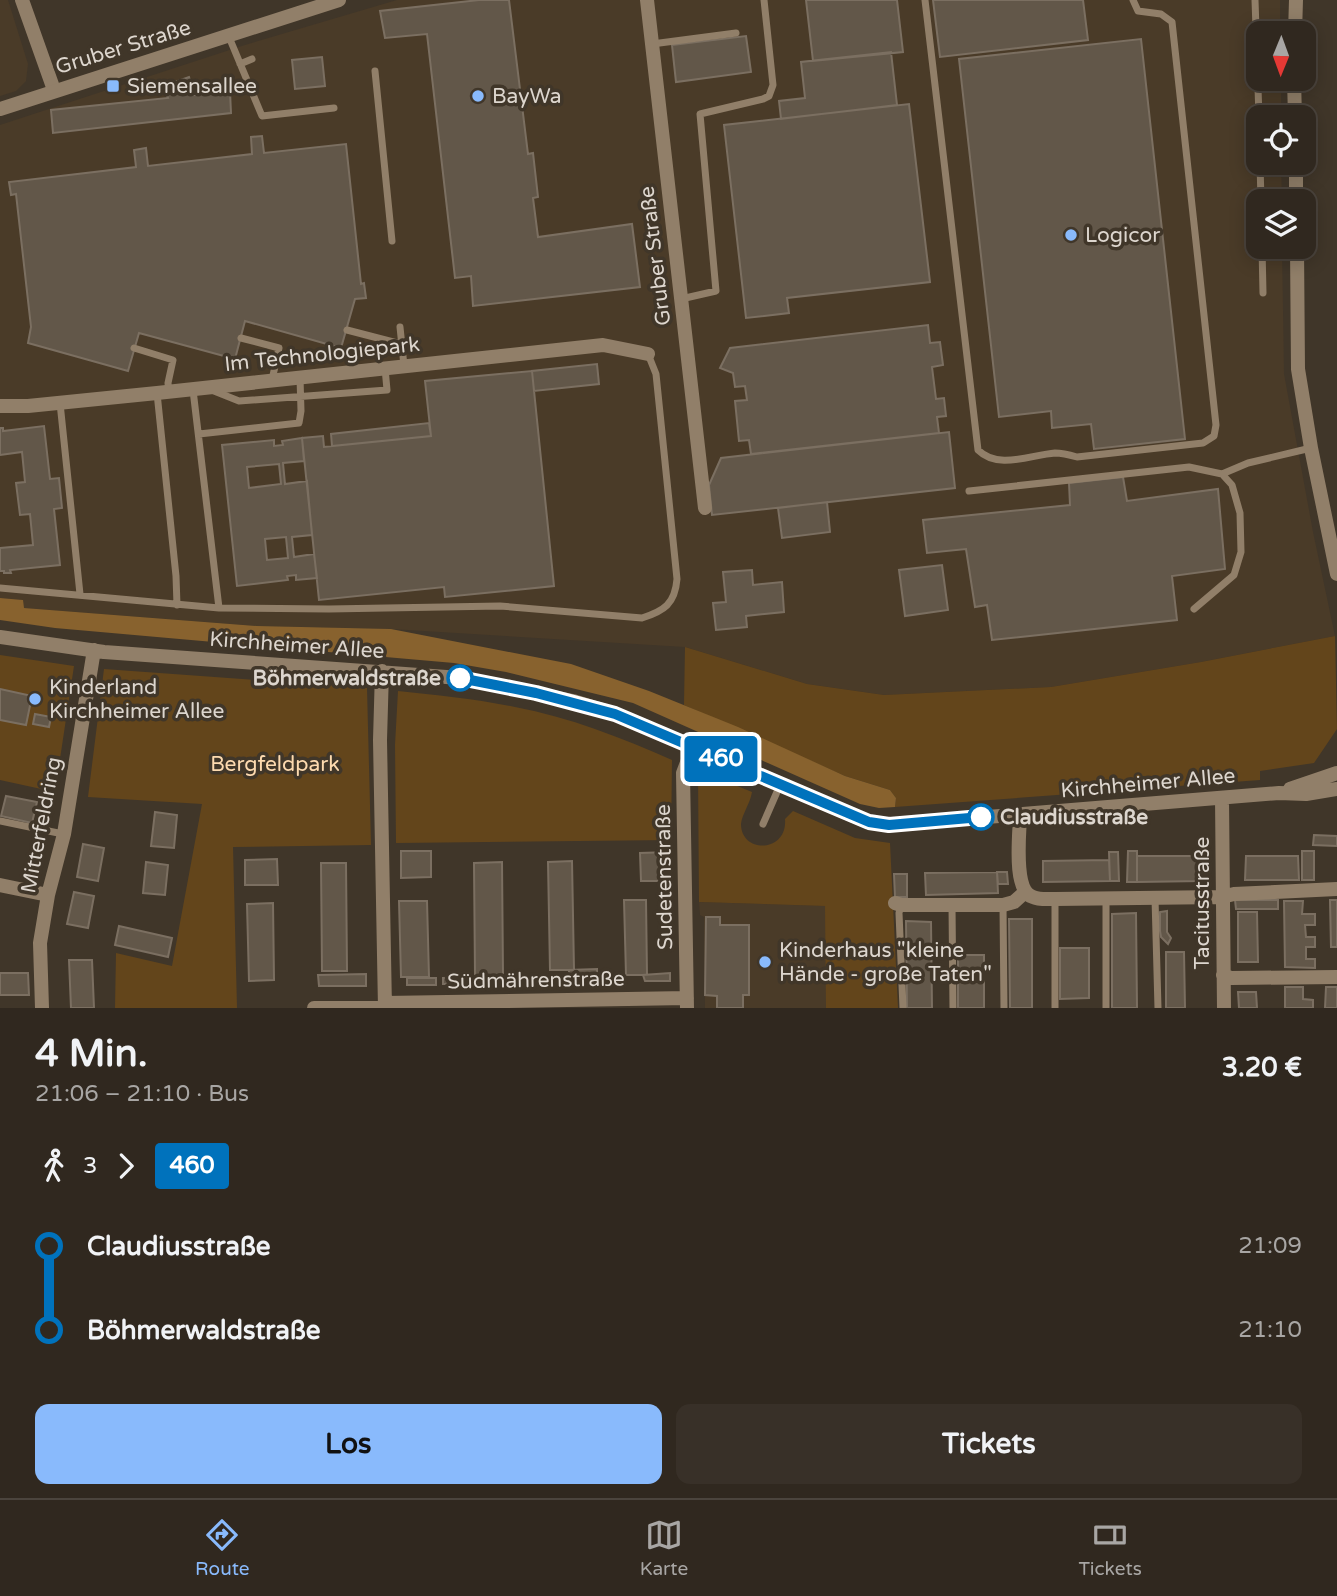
<!DOCTYPE html>
<html lang="de">
<head>
<meta charset="utf-8">
<style>
  body { margin:0; font-family:"Varela Round",sans-serif; background:#383028; color:#f1f3f6; height:100vh; display:flex; flex-direction:column; font-size:26px; white-space:nowrap }
  * { box-sizing:border-box; margin:0 }
  p { font-size:23px; color:#a8a6a4 }
  .icon { flex:none; width:38px; height:38px; fill:none; stroke:currentColor; stroke-width:2; stroke-linecap:round; stroke-linejoin:round }
  .map { position:relative; height:1008px; overflow:hidden }
  .sheet { display:flex; flex-direction:column; background:#30281f; flex:1 }
  .sheet>* { flex:none }
  .badge { padding:0 14px; border-radius:5px; font-size:24px; line-height:46px }
  .needle { width:46px; rotate:181deg }
  .buttons { position:absolute; left:1246px; top:21px; display:grid; gap:14px }
  .buttons a { display:grid; place-items:center; width:70px; height:70px; border-radius:14px; background:#30281f; box-shadow:0 4px 18px #0003,0 0 0 2px #4b443d; font-size:35px }
  .map>.badge { position:absolute; translate:-50% -50%; box-shadow:0 0 0 4px #fff }
  .legs { display:flex; align-items:center; gap:10px; height:77px; padding:0 35px; font-size:23px }
  .legs p { margin-inline-start:auto }
  .overview { display:flex; align-items:center; justify-content:space-between; height:119px; padding:0 35px }
  h1 { font-size:38px; font-weight:800; line-height:52px }
  .primary-button { display:flex; gap:14px; margin-top:auto; padding:14px 35px }
  .primary-button a { flex:1; height:80px; border-radius:14px; background:#89bafc; color:#111; font-size:28px; font-weight:800; line-height:80px; text-align:center }
  .primary-button a+a { background:#383028; color:#f1f3f6 }
  ul { padding:0 35px; list-style:none }
  li { display:flex; align-items:center; gap:24px; height:84px; font-size:26px }
  li i { display:grid; place-items:center; width:10px; height:100%; margin:0 9px; background:currentColor }
  li i::after { content:''; width:18px; height:18px; margin:-9px; border:5px solid; border-radius:50%; background:#30281f }
  li p { margin-inline-start:auto }
  li:first-child i { background:linear-gradient(#0000 50%,currentColor 0) }
  li:last-child i { background:linear-gradient(currentColor 50%,#0000 0) }
  .dock { display:flex; justify-content:space-around; align-items:center; height:98px; border-top:2px solid #4b443d; background:#30281f; font-size:19px; color:#a8a6a4 }
  .dock a { display:grid; justify-items:center; gap:4px }
  .dock .selected { color:#89bafc }
  .map>svg:first-child { display:block }
</style>
</head>
<body>
<div class="map">
<svg width="1337" height="1008" viewBox="0 0 1337 1008">
  <rect width="100%" height="100%" fill="#403629"/>
  <!-- built -->
  <path fill="#4a3b28" d="M0,0h8l20,64 -2,17 -10,10 -16,5z
    M397,0h883v33h-22v46h23v38h-23v46h23l1,38h-24v46h24l2,127 29,158 22,104 -134,26 -150,25 -167,8 -77,-11 -122,-37 -294,-18 -134,-3 -234,-18v-8l-23,-2v-473l245,-80z
    M699,902l127,4v102h-121l-1,-91 -4,-2z"/>
  <!-- green -->
  <path fill="#63451b" d="M1335,636l2,93 -23,34 -54,8v9l-365,27 1,-9 -6,-8 -45,-14 -161,-71 1,-58 122,37 77,11 167,-8 150,-25z
    M0,655l74,11 -19,126 -55,-12z
    M104,669l263,19 4,157 -138,2 4,161h-122l1,-55 56,13 30,-162 -114,-7z
    M398,691c39,4 78,8 117,16 54,10 107,31 157,53l-1,80 -275,3 -1,-98z
    M698,770l54,22c-2,12 -10,22 -11,32 0,30 47,29 44,-5l8,-8 62,27 35,5 8,165h-72l-1,-102 -126,-4z"/>
  <!-- forest -->
  <path fill="#88622e" d="M0,598l23,2 1,8 233,18 134,3 180,35 78,27 89,36 107,49 45,14 6,8 -1,9 -16,1 -19,-4 -227,-101 -127,-31 -52,-9 -399,-35 -55,-8z"/>
  <!-- building -->
  <path fill="#625749" stroke="#7b6f61" stroke-width="2" fill-rule="evenodd" d="M479,0h30l19,154 5,-1 5,44 -5,1 5,39 94,-13 8,63 -167,19 -2,-30 -16,2 -28,-244 -42,4 -5,-27z
    M806,0h91l6,52 -90,9z
    M933,0h150l5,40 -148,17z
    M746,36l5,36 -75,10 -4,-37z
    M1141,39l44,400 -91,10 -3,-25 -39,4 -1,-17 -52,6 -40,-358z
    M891,52l6,53 -116,14 -2,-18 26,-3 -4,-36z
    M322,57l3,29 -30,3 -3,-29z
    M189,77l6,18 35,-4 1,22 -178,20 -2,-23 117,-12 -5,-12z
    M909,104l21,178 -143,16 2,15 -43,5 -22,-193z
    M262,136l2,17 82,-9 15,140 3,-1 2,15 -11,1 -14,49 -96,-27 -10,38 -96,-26 -11,38 -100,-28 3,-16 -15,-133 -5,1 -2,-13 127,-15 -2,-17 12,-2 2,18 104,-12 -1,-17z
    M928,325l2,18 10,-1 3,23 -11,2 4,32 8,-1 2,18 -9,1 2,16 -188,21 -2,-14 -10,1 -4,-40 12,-1 -2,-14 -10,1 -2,-14 -13,-5 10,-20z
    M597,364l2,20 -65,7 -2,-20z
    M532,371l22,215 -109,11 -1,-10 -125,13 -17,-162 21,-2 1,11 107,-11 -6,-55z
    M429,423l2,13 -99,10 -1,-12z
    M44,426l6,53 9,-1 3,30 -8,1 6,56 -50,5 1,3h-7v-2h-4v-23l33,-3 -3,-31 -10,1 -4,-32 9,-1 -3,-30 -22,3v-27h3v3z
    M949,432l6,56 -243,27 -3,-30 12,-27z
    M302,438l2,23 -21,2 2,21 22,-3 5,54 -20,2 2,20 20,-3 3,24 -21,2v-5l-9,1 1,4 -51,6 -15,-141 52,-5v6l9,-1 -1,-4zM279,464l2,20 -32,4 -2,-21zM286,537l2,21 -21,2 -2,-21z
    M1123,477l4,24 91,-12 7,80 -53,7 5,44 -185,20 -5,-35 -12,2 -9,-58 -39,4 -4,-33 147,-15 -1,-22z
    M827,502l3,30 -48,6 -4,-30z
    M942,565l6,45 -43,6 -6,-46z
    M752,570l1,15 29,-3 2,30 -38,4 1,11 -31,3 -3,-27 13,-1 -3,-30z
    M0,689l32,7 -6,29 -26,-5z
    M35,714l16,3 -2,10 -16,-3z
    M6,796l31,6 -5,21 -31,-7z
    M155,812l22,3 -3,33 -23,-2z
    M1314,835l23,1v10l-24,-1z
    M83,844l21,4 -6,33 -21,-4z
    M401,851h30v26l-30,1z
    M1128,851h9v31h-10z
    M1302,851h12v29h-12z
    M670,852v29h-29l-1,-28z
    M1109,852h9l1,29h-9z
    M1137,856h65v25l-65,1z
    M1246,856h52l1,24h-54z
    M277,859l1,26h-33v-25z
    M1109,860l1,21 -67,1v-21z
    M572,861l2,109h-24l-2,-108z
    M146,862l22,3 -3,30 -22,-2z
    M502,862l1,113h-28l-1,-112z
    M321,863h25l1,108h-25z
    M997,872l1,21 -72,2 -1,-22z
    M997,872h10l1,12h-10z
    M894,874h13v23h-12z
    M74,892l20,4 -6,32 -21,-4z
    M624,900h22l1,75h-21z
    M1235,900h43v9h-42z
    M1330,900h7v47h-6z
    M399,901h28l2,76h-28z
    M1284,901h19l-1,13h13v11h-10l1,12h9v10h-9v12h9v9l-30,-1z
    M273,903l1,77 -25,1 -2,-77z
    M1167,911v21l4,6 -3,6 -7,-7 -1,-6v-19z
    M1238,912h19l1,50h-20z
    M1136,913l1,95h-25v-94z
    M706,917h14v8h29v70h-6v13h-26v-12l-12,-1z
    M1009,919h23v89h-22z
    M906,921l25,1 1,86h-25z
    M119,926l53,12 -4,19 -53,-12z
    M1060,948h29v50l-29,1z
    M1166,952h18l1,56h-19z
    M958,955h26v53h-26z
    M69,960h23l2,48h-23z
    M597,969v13l-28,1v-13z
    M0,973h28l1,22h-29z
    M670,973v8h-25l-2,-6z
    M366,974v12h-47l-1,-11z
    M482,977v7h-39v-6z
    M407,978h29v7h-29z
    M1285,987h18v12l10,1v8h-28z
    M1326,987h11v21h-12z
    M1238,992h18l1,16h-18z"/>
  <g fill="none" stroke-linecap="round" stroke-linejoin="round">
    <!-- service -->
    <path stroke="#917f69" stroke-width="7" d="M925,0l53,450c20,20 52,5 77,3 7,0 15,2 22,4l126,-14 11,-7 2,-11 -44,-403 -11,-8 -23,-3 -5,-11
      M1255,0l4,117
      M229,37l33,79 72,-8
      M652,44l84,-11
      M240,64l12,-5
      M375,71l17,170
      M1260,163l1,38
      M1262,247l1,46
      M681,299l35,-8 -16,-177 63,-15 6,-3 4,-11 -9,-85
      M400,327l4,39
      M347,330l54,14
      M241,338l38,10 -7,32
      M134,348l39,12 -5,23 1,9
      M193,390l26,218
      M214,391l25,10 148,-11 -2,-22
      M157,393l19,183 1,29
      M60,403l20,191
      M199,434l100,-11 2,-12 -1,-33
      M969,491l220,-24 33,7 26,-11 63,-15
      M0,588l219,20 110,1 171,-3 142,12c22,-7 33,-14 35,-39l-21,-205 -8,-20
      M1194,609l40,-34 7,-23 -1,-39 -8,-28 -10,-11
      M0,821l63,13
      M763,824l17,-39
      M1155,898l3,110
      M1055,899v109
      M1106,899v109
      M901,905l-2,8 4,95
      M952,905l1,103
      M1003,905l1,103"/>
    <!-- minor -->
    <path stroke="#917f69" stroke-width="14" d="M22,0l32,90
      M647,0l58,508
      M1295,33l1,-33
      M1294,79l1,38
      M1296,163v38
      M1297,247l1,122 13,79 26,126
      M0,406h28l129,-13 446,-48 45,9
      M0,637l104,15 356,26 113,23 42,13 253,108 21,3 390,-32 27,1 31,-5
      M1290,789l47,-16
      M1222,798l2,210
      M1020,814c0,18 -8,77 13,83 6,3 15,2 22,2l167,-2 12,-3 103,-5
      M0,885l48,10
      M895,903l6,2h102l11,-3 11,-10
      M1223,975l8,3 106,-1
      M385,1003l302,-5
      M42,1008l-2,-65 8,-48 16,-61 30,-184
      M314,1008h71l-5,-268 2,-69
      M687,1008l-4,-235 10,-26"/>
    <!-- tertiary -->
    <path stroke="#917f69" stroke-width="14" d="M0,109l339,-109"/>
  </g>
  <g fill="none" stroke-linecap="round" stroke-linejoin="round">
    <!-- line-1 casing -->
    <g stroke="#fff" stroke-width="16">
      <path id="line-1" d="M460,678l76,15 79,21 254,108 20,3 92,-8"/>
    </g>
    <!-- line-1 -->
    <use href="#line-1" stroke="#0072bc" stroke-width="10"/>
  </g>
  <!-- markers -->
  <g fill="#89bafc" stroke="#403629" stroke-width="2.5">
    <rect x="106" y="79" width="14" height="14" rx="3.5"/>
    <circle cx="478" cy="96" r="7"/>
    <circle cx="1071" cy="235" r="7"/>
    <circle cx="35" cy="699" r="7"/>
    <circle cx="765" cy="962" r="7"/>
  </g>
  <g fill="#fff" stroke="#0072bc" stroke-width="3.5">
    <circle cx="460" cy="678" r="12"/>
    <circle cx="981" cy="817" r="12"/>
  </g>
  <g text-anchor="middle" stroke-width="7" stroke-linejoin="round" paint-order="stroke">
    <!-- street labels -->
    <g font-size="21" fill="#ddd6ce" stroke="#403629">
      <text transform="translate(123 47) rotate(-17)" y="7">Gruber Straße</text>
      <text transform="translate(655 256) rotate(-97)" y="7">Gruber Straße</text>
      <text transform="translate(322 354) rotate(-6)" y="7">Im Technologiepark</text>
      <text transform="translate(297 645) rotate(4)" y="7">Kirchheimer Allee</text>
      <text transform="translate(1148 783) rotate(-5)" y="7">Kirchheimer Allee</text>
      <text transform="translate(41 825) rotate(-79)" y="7">Mitterfeldring</text>
      <text transform="translate(664 877) rotate(-91)" y="7">Sudetenstraße</text>
      <text transform="translate(1202 903) rotate(-90)" y="7">Tacitusstraße</text>
      <text transform="translate(536 980) rotate(-1)" y="7">Südmährenstraße</text>
    </g>
    <!-- poi labels -->
    <g font-size="21" fill="#ddd6ce" stroke="#403629" text-anchor="start">
      <text x="127" y="93">Siemensallee</text>
      <text x="492" y="103">BayWa</text>
      <text x="1085" y="242">Logicor</text>
      <text x="49" y="694">Kinderland<tspan x="49" dy="24">Kirchheimer Allee</tspan></text>
      <text x="779" y="957">Kinderhaus "kleine<tspan x="779" dy="24">Hände - große Taten"</tspan></text>
    </g>
    <!-- stop labels -->
    <g font-size="21" font-weight="bold" fill="#ddd6ce" stroke="#403629" text-anchor="end">
      <text x="441" y="685">Böhmerwaldstraße</text>
      <text x="1000" y="824" text-anchor="start">Claudiusstraße</text>
    </g>
    <!-- park labels -->
    <g font-size="21" fill="#fddaaf" stroke="#403629">
      <text x="275" y="771">Bergfeldpark</text>
    </g>
  </g>
</svg>
<div class="buttons">
<a><svg class="needle" viewBox="-14 -14 28 28"><path d="M0-13l5 13h-10z" fill="#e53935"/><path d="M0 13l5-13h-10z" fill="#a8a6a4"/></svg></a>
<a><svg class="icon" aria-label="locate" viewBox="0 0 24 24"><circle cx="12" cy="12" r="6"/><path d="M12 2v4M12 18v4M2 12h4M18 12h4"/></svg></a>
<a><svg class="icon" aria-label="layers" viewBox="0 0 24 24"><path d="M12 4l9 5-9 5-9-5zM3 14l9 5 9-5"/></svg></a>
</div>
<b class="badge" style="left:721px;top:759px;background:#0072bc;color:#fff">460</b>
</div>
<section class="sheet">
<div class="overview"><div><h1>4 Min.</h1><p>21:06 – 21:10 · Bus</p></div><b>3.20 €</b></div>
<div class="legs"><svg class="icon" aria-label="walk" viewBox="0 0 24 24"><circle cx="13" cy="4" r="2"/><path d="M13 8l-2 6 4 7M11 14l-3 7M7 12l3-4h3l4 4"/></svg>3<svg class="icon" aria-label="forward" viewBox="0 0 24 24"><path d="M9 5l7 7-7 7"/></svg><b class="badge" style="background:#0072bc;color:#fff">460</b></div>
<ul>
<li><i style="color:#0072bc"></i><b>Claudiusstraße</b><p>21:09</p></li>
<li><i style="color:#0072bc"></i><b>Böhmerwaldstraße</b><p>21:10</p></li>
</ul>
<div class="primary-button"><a>Los</a><a>Tickets</a></div>
</section>
<nav class="dock">
<a class="selected"><svg class="icon" aria-label="directions" viewBox="0 0 24 24"><path d="M12 3l9 9-9 9-9-9zM9 14v-3h6M13 9l2 2-2 2"/></svg>Route</a>
<a><svg class="icon" aria-label="map" viewBox="0 0 24 24"><path d="M3 6l6-2 6 2 6-2v14l-6 2-6-2-6 2zM9 4v14M15 6v14"/></svg>Karte</a>
<a><svg class="icon" aria-label="tickets" viewBox="0 0 24 24"><path d="M3 7h18v10H3zM15 7v10"/></svg>Tickets</a>
</nav>
</body>
</html>
